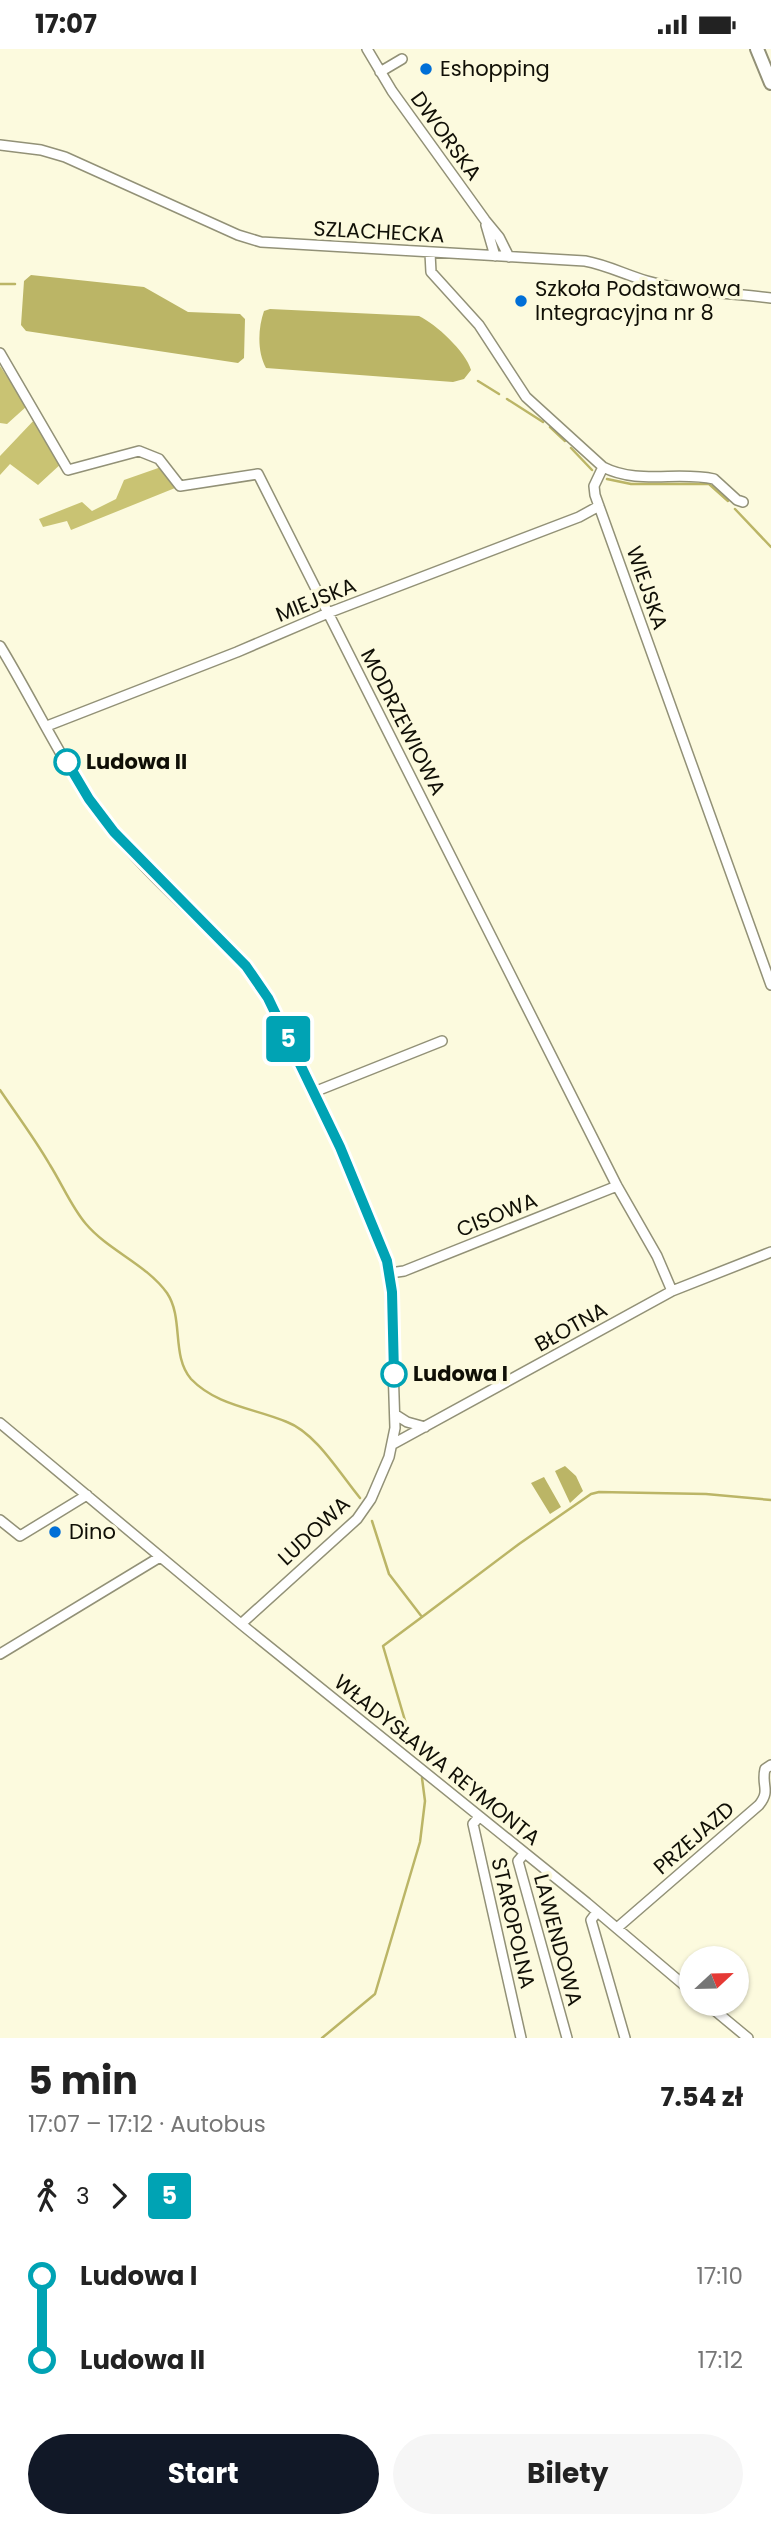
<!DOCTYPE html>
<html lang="pl">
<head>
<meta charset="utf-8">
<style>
  body { margin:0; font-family:Poppins,sans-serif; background:#f6f6f6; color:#222; height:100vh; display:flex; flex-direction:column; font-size:26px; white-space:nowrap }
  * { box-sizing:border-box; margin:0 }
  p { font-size:23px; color:#767676 }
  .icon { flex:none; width:38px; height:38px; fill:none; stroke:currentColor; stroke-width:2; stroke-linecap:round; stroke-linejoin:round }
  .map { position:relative; height:1989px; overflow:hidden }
  .sheet { display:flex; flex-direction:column; background:#fff; flex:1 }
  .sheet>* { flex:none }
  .badge { padding:0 14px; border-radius:5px; font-size:24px; line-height:46px }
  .needle { width:46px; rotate:68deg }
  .controls { position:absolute; left:679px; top:1897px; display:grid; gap:14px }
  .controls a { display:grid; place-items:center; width:70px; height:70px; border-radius:50%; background:#fff; box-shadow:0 2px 5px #0004; font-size:35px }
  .map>.badge { position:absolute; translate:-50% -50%; box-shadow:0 0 0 4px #fff }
  .legs { display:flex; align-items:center; gap:10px; height:77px; padding:0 28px; font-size:23px }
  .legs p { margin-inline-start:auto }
  .head { display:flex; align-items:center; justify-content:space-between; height:119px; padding:0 28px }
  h1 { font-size:38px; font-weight:700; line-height:52px }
  .action { display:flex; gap:14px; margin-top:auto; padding:14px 28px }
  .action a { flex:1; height:80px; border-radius:42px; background:#111827; color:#fff; font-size:28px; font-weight:700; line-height:80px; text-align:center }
  .action a+a { background:#f6f6f6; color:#222 }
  ul { padding:0 28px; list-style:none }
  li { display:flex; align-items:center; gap:24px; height:84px; font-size:26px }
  li i { display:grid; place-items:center; width:10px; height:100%; margin:0 9px; background:currentColor }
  li i::after { content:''; width:18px; height:18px; margin:-9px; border:5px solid; border-radius:50%; background:#fff }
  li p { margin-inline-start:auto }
  li:first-child i { background:linear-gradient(#0000 50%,currentColor 0) }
  li:last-child i { background:linear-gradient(currentColor 50%,#0000 0) }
  .status { display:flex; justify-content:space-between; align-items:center; height:49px; padding:0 35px; background:#fff; direction:ltr }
  .status svg { height:19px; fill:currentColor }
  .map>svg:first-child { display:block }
</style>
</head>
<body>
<div class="status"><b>17:07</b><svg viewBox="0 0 49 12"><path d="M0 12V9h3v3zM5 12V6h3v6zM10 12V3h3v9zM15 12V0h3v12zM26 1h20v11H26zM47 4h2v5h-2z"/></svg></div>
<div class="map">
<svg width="771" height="1989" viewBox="0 0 771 1989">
  <rect width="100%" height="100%" fill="#fcfade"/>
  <!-- forest -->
  <path fill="#c9c373" d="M0,317l27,40 -20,18 -7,-1z
    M37,368l26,45 -25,23 -28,-21 -10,11v-19z
    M164,417l16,20 -109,44 -4,-9 -24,6 -4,-8 43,-17 10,9 24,-12 8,-19z"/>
  <!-- water -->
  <path fill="#bbb566" d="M31,226l113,12 44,25 52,2 5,5 -1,39 -6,5 -212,-32 -5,-6 3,-44z
    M270,260l149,7c17,8 47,36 52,54l-7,9 -11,3 -187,-14c-9,-16 -8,-40 -2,-57z
    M565,1417l11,10 7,15 -13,12 -15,-32z
    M544,1428l17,30 -11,7 -19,-31z"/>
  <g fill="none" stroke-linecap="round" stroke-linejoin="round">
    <!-- stream -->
    <path stroke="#bbb566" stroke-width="2.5" d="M0,235h15
      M478,332l21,13
      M507,350l36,23
      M550,378l15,14
      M571,399l21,22
      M607,430l24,5h78l19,17
      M735,460l36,38
      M0,1041c17,25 35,49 50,75 12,19 22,43 36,59 23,27 60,40 81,69 17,25 4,63 24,86 26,27 63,29 96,43 29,11 53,52 73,76
      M372,1472l17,53 33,43 97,-73 72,-50 8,-2 107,2 65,6
      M414,1702l-31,-105 39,-29
      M322,1989l53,-44 45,-152 5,-41 -3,-23"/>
    <!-- street casing -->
    <g stroke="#929177" stroke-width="12">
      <path id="street" d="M367,0l25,42 93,129 14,17 10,20
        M380,23l22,-13
        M0,96l41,5 24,7 173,78 23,7 324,19c22,4 41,14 62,20 39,11 83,12 124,17
        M486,176l9,31
        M430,204l1,19 48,53 47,72 77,70 -9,19 1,9 176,490
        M0,304l68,117 71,-19 20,8 21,27 78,-12 359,712 40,70 15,35
        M603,418c35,18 74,4 111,12l23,21 6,2
        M0,597c33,54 63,119 101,170 42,55 97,101 145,150l12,16 19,35 63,131 36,85 14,40 5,155 -6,29 -18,42 -14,20 -116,105
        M47,677l190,-74 91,-39 251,-96 20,-11
        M314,1043l128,-51
        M390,1224l14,-2 213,-85
        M396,1366l11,7 18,5
        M0,1374l241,201 346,279 104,88
        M393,1395l279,-153 99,-39
        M0,1471l20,16 67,-41
        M0,1605l160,-97
        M479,1768l-6,7 48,214
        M524,1805l-6,7 49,177
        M597,1863l-6,8 34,118
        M617,1879l142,-123c12,-15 2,-19 6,-36l6,-4
        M707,1955l41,34"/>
    </g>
    <!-- secondary casing -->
    <g stroke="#929177" stroke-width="16">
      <path id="secondary" d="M757,0l14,34"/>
    </g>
    <!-- street -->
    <use href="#street" stroke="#fff" stroke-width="9"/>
    <!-- secondary -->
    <use href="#secondary" stroke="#fff" stroke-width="12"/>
  </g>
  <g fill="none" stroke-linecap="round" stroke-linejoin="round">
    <!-- line-1 casing -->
    <g stroke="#fff" stroke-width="16">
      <path id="line-1" d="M67,713l22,37 25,33 132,134 22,32 72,149 47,114 5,31 2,82"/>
    </g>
    <!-- line-1 -->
    <use href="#line-1" stroke="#00a3b4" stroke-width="10"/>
  </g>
  <!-- markers -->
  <g fill="#006fd7" stroke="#fcfade" stroke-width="2.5">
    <circle cx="426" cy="20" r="7"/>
    <circle cx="521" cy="252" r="7"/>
    <circle cx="55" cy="1483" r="7"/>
  </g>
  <g fill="#fff" stroke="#00a3b4" stroke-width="3.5">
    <circle cx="67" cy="713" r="12"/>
    <circle cx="394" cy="1325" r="12"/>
  </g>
  <g text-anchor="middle" stroke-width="7" stroke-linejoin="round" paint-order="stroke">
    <!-- poi labels -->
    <g font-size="21" fill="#100f06" stroke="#fcfade" text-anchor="start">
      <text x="440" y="27">Eshopping</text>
      <text x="535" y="247">Szkoła Podstawowa<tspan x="535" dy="24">Integracyjna nr 8</tspan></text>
      <text x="69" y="1490">Dino</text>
    </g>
    <!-- street labels -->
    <g font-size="21" fill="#100f06" stroke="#fcfade">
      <text transform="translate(446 87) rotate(54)" y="7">DWORSKA</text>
      <text transform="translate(379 183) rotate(3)" y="7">SZLACHECKA</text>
      <text transform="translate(647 539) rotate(71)" y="7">WIEJSKA</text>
      <text transform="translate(316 551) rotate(-22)" y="7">MIEJSKA</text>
      <text transform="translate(403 673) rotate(63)" y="7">MODRZEWIOWA</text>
      <text transform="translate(497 1166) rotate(-22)" y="7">CISOWA</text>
      <text transform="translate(571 1278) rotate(-29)" y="7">BŁOTNA</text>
      <text transform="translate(314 1482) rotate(-43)" y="7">LUDOWA</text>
      <text transform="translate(437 1711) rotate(39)" y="7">WŁADYSŁAWA REYMONTA</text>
      <text transform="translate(694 1789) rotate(-41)" y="7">PRZEJAZD</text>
      <text transform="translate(513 1874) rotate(77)" y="7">STAROPOLNA</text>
      <text transform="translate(558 1891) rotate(75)" y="7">LAWENDOWA</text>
    </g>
    <!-- stop labels -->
    <g font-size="21" font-weight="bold" fill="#100f06" stroke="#fcfade" text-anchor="start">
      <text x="86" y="720">Ludowa II</text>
      <text x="413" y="1332">Ludowa I</text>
    </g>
  </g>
</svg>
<div class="controls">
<a><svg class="needle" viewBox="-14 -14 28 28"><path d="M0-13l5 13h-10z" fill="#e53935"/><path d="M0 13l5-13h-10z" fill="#767676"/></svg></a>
</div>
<b class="badge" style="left:288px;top:990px;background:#00a3b4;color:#fff">5</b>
</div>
<section class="sheet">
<div class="head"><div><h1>5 min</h1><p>17:07 – 17:12 · Autobus</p></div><b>7.54 zł</b></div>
<div class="legs"><svg class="icon" aria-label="walk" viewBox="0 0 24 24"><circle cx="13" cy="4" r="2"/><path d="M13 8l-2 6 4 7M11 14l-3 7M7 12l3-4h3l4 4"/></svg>3<svg class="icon" aria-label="forward" viewBox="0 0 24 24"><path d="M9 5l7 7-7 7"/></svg><b class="badge" style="background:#00a3b4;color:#fff">5</b></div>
<ul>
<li><i style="color:#00a3b4"></i><b>Ludowa I</b><p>17:10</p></li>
<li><i style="color:#00a3b4"></i><b>Ludowa II</b><p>17:12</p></li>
</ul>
<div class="action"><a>Start</a><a>Bilety</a></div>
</section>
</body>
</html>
